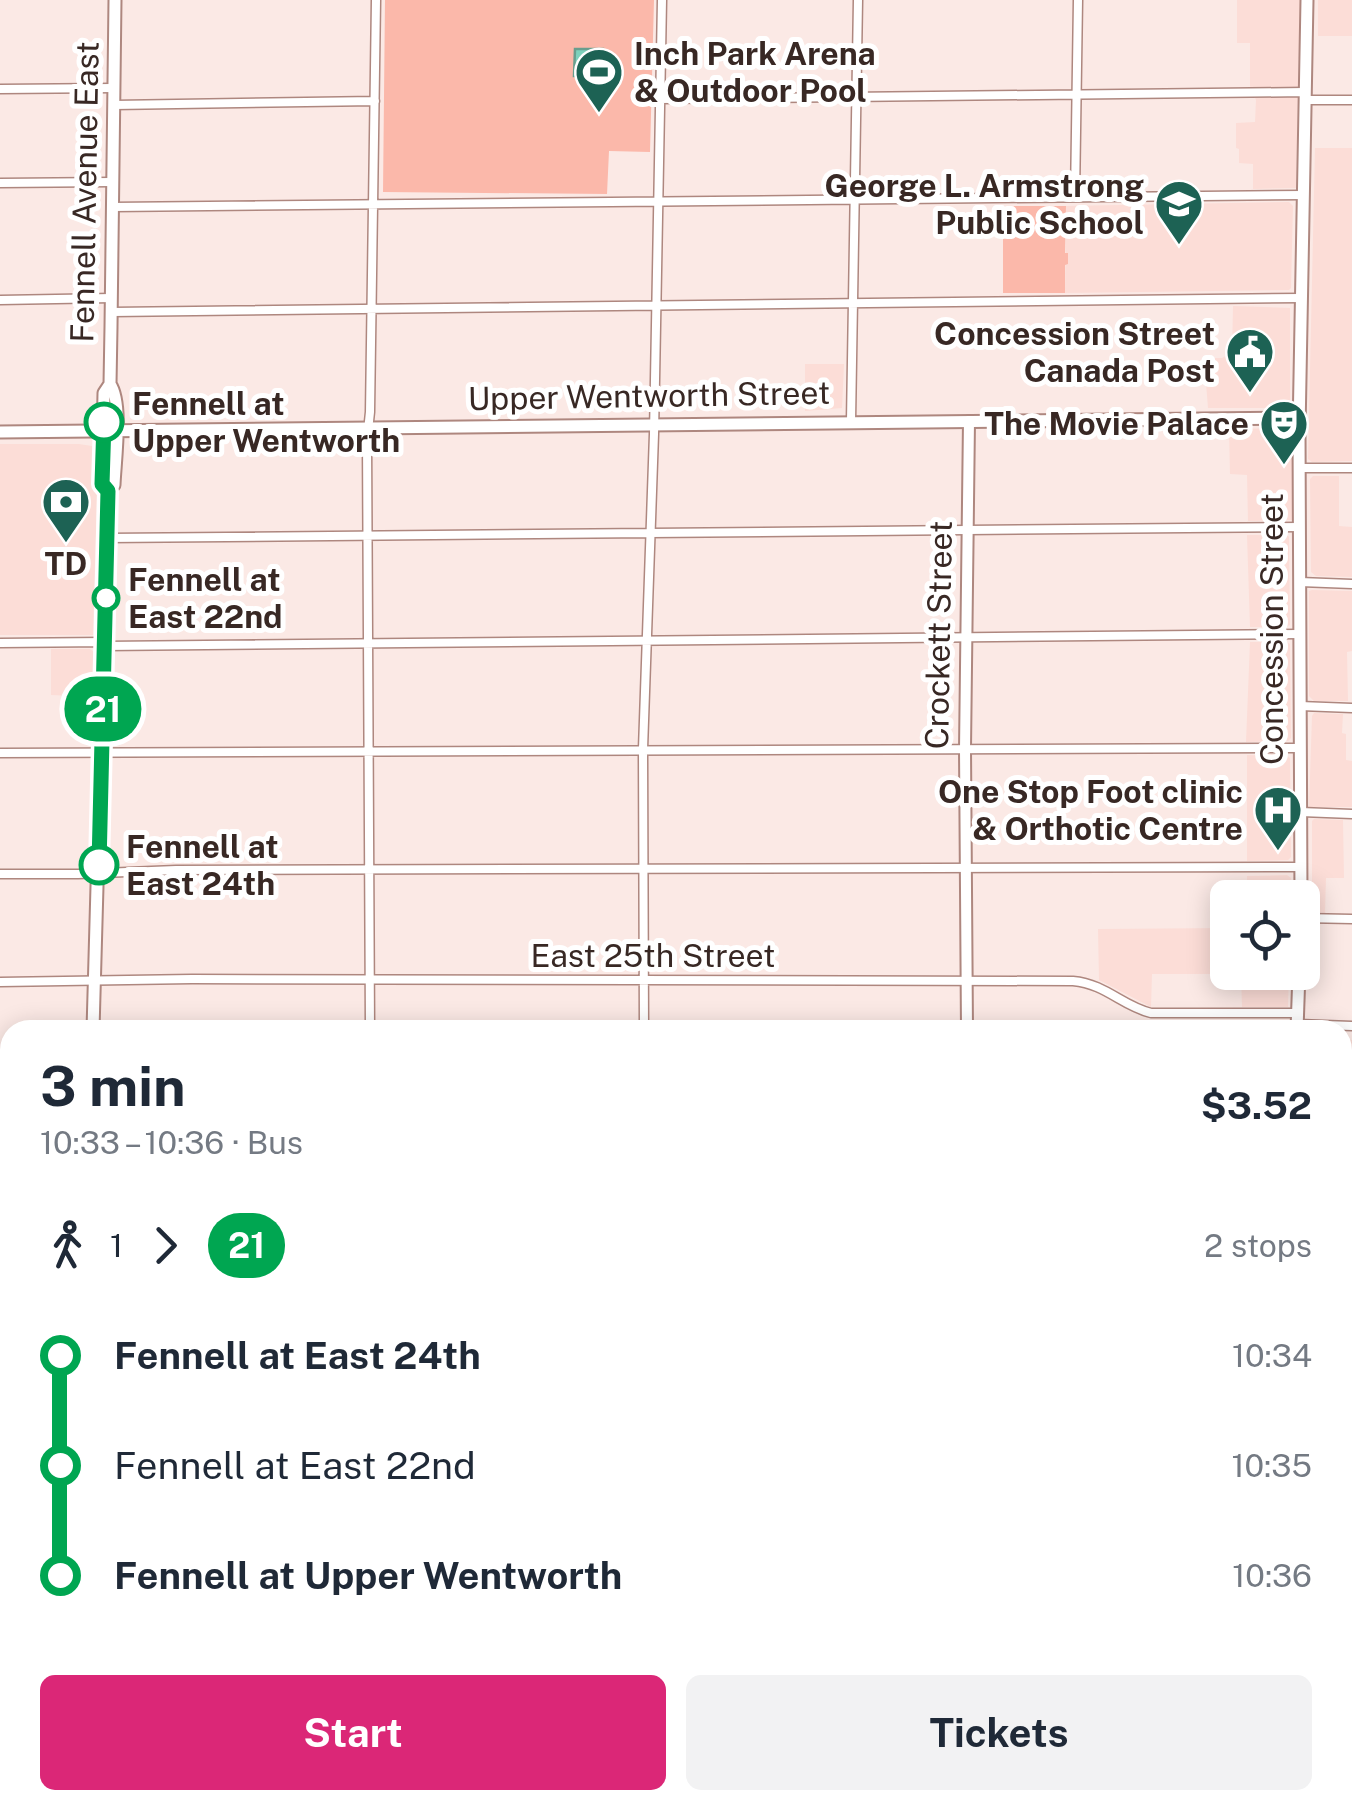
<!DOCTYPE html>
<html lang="en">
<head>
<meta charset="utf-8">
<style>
  body { margin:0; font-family:"Public Sans",sans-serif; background:#f2f2f3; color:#1f2937; height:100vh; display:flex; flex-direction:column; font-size:38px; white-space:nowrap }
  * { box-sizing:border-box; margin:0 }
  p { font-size:32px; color:#747a83 }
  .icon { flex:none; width:55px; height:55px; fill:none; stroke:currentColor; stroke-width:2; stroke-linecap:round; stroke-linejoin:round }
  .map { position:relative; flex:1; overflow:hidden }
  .sheet { position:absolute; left:0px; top:1020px; width:1352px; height:790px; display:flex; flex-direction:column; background:#fff; border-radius:30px 30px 0 0; box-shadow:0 5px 25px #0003 }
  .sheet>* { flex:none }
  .badge { padding:0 20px; border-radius:32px; font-size:35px; line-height:65px }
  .tools { position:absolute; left:1210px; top:880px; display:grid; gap:20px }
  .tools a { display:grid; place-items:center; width:110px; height:110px; border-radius:15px; background:#fff; box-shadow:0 5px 25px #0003; font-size:50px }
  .map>.badge { position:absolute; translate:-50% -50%; box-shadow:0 0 0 5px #fff }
  .legs { display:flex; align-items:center; gap:15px; height:110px; padding:0 40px; font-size:32px }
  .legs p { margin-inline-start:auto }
  .summary { display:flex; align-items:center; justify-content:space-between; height:170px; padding:0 40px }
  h1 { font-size:55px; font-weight:700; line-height:75px }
  .action { display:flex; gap:20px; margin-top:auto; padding:20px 40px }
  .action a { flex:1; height:115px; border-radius:15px; background:#db2777; color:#fff; font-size:40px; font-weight:700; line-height:115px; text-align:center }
  .action a+a { background:#f2f2f3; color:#1f2937 }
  ul { padding:0 40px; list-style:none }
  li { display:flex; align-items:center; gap:35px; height:110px; font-size:38px }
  li i { display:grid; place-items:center; width:15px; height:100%; margin:0 12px; background:currentColor }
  li i::after { content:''; width:25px; height:25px; margin:-12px; border:8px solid; border-radius:50%; background:#fff }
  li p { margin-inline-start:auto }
  li:first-child i { background:linear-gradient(#0000 50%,currentColor 0) }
  li:last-child i { background:linear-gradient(currentColor 50%,#0000 0) }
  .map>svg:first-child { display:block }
</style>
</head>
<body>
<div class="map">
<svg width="1352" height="1810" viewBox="0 0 1352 1810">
  <rect width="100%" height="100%" fill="#fbe9e5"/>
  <!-- built -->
  <path fill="#fcddd7" d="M1237,0h63l-4,188 -43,1v-25l-14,-1v-14l-3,-1v-25l19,-1 1,-22 -6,-14v-43h-13z
    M1318,0h34v36h-34z
    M1315,148h37v313l-40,1 -4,-3z
    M1289,202l4,4 -2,82 -2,2 -224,3 1,-87z
    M1233,306l57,2v97l-3,3h-79l-4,-50h18l10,-6z
    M805,364h39l-2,44 -37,3z
    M1285,428l8,2v90l-45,1 -1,-46 -17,-1 -1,-45z
    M0,444h79l13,2 6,11 -5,178h-93z
    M1313,476h26v50l13,1v50l-36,-1 -5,-4 -1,-93z
    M1247,535h40l2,2 1,88 -4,2h-36z
    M1312,590l40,1v60l-5,1 1,49h-34l-5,-5v-105z
    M1250,642h37l3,2 1,94 -3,3 -42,1z
    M51,649h39l4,3 -1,45 -42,-2z
    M1314,713l29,1 -1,19 4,1v26l6,1v46h-43l3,-91z
    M1247,755l40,1 3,2 1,99 -3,3 -41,1z
    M1314,819l29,1 1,58h-18l-1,35 -9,-1 -4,-3v-88z
    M1287,875l4,3 -1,19h-43v-21z
    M1227,928l1,44 61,1 -1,34h-46l-1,-33h-89l-1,33 -52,-27 -1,-51z
    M1246,1020h38l3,3 -1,7h-40z
    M1343,1039l9,1v388h-10z
    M1026,1800h43l1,10h-44z"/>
  <!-- green -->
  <path fill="#fbb8aa" d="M385,0h269l-4,152 -41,-1 -2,43 -224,-2z
    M1003,206h63l-1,47h3v11l-3,1v28h-62z"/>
  <!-- water -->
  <path fill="#7ed1bc" stroke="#699e8e" stroke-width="2.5" d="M575,49h28v27h-29z"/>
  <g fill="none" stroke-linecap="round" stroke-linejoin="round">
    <!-- minor casing -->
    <g stroke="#ae877f" stroke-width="11">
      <path id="minor" d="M0,89l114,-1
        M660,99l645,-7
        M1305,100h47
        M114,105l261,-4
        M0,183l112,-1
        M1075,197l3,-197
        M113,207l1190,-12
        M0,300l112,-2
        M112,312l1189,-14
        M851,421l7,-421
        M1300,468h52
        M107,538l1193,-11
        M1300,582l52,2
        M0,643l105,-1
        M105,646l1195,-12
        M1300,706l52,2
        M0,753l1300,-5
        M1301,812l51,2
        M0,874h78l98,-4 1125,-3
        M1302,918l50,1
        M0,982l192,-3 881,2c33,3 49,25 78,32h147
        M1298,1024l54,2
        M370,1030l-3,-590 3,-28 6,-412
        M644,1030l-1,-281 11,-315 8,-434
        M0,1067h10
        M0,1194l10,-1
        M0,1300h10
        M1342,1455h10
        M0,1598h10
        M1342,1764h10
        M0,1780h10
        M691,1800v10
        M783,1800v10
        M373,1810v-10"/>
    </g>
    <!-- tertiary casing -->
    <g stroke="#ae877f" stroke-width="14">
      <path id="tertiary" d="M967,1030l-2,-281 4,-328"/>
    </g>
    <!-- secondary casing -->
    <g stroke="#ae877f" stroke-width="15">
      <path id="secondary" d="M0,432l1299,-14
        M108,491l6,-6c1,-25 9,-82 -4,-101
        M1301,898l-2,-467 8,-431
        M93,1030l15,-539 -6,-7 2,-91 6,-9 1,-57 4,-327
        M1297,1030l2,-58
        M0,1408h10
        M1342,1440h10
        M100,1800v10
        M1020,1800v10
        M1286,1800v10"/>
    </g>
    <!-- minor -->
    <use href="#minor" stroke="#fff" stroke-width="8"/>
    <!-- tertiary -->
    <use href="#tertiary" stroke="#fff" stroke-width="10"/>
    <!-- secondary -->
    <use href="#secondary" stroke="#fff" stroke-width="11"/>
  </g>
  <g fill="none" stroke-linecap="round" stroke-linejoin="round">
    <!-- line-1 casing -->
    <g stroke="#fff" stroke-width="22">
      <path id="line-1" d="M99,865l9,-374 -6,-7 2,-62"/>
    </g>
    <!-- line-1 -->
    <use href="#line-1" stroke="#00a651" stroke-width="15"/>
  </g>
  <!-- icons -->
  <defs>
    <g id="stadium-pin" transform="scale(2.5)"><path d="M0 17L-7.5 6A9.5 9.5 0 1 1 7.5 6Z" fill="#1d6254" stroke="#fff"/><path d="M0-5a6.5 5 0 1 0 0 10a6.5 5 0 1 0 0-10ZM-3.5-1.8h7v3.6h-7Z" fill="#fff"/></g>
    <g id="school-pin" transform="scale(2.5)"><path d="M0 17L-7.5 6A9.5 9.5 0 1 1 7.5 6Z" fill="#1d6254" stroke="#fff"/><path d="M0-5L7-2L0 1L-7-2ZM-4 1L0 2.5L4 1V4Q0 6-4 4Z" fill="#fff"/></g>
    <g id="civic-pin" transform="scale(2.5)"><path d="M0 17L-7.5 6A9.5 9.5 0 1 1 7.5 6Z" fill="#1d6254" stroke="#fff"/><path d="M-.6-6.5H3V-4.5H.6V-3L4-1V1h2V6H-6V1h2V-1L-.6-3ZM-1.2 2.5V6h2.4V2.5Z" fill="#fff"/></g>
    <g id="theatre-pin" transform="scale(2.5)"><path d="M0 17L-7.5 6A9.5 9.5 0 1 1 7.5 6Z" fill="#1d6254" stroke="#fff"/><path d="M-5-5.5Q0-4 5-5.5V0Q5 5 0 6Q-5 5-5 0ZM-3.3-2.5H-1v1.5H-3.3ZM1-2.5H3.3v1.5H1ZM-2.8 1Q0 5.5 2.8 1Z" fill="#fff"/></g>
    <g id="bank-pin" transform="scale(2.5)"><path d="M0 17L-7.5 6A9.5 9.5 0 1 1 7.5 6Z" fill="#1d6254" stroke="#fff"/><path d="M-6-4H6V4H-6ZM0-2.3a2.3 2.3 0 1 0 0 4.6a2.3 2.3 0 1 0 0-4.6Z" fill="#fff"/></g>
    <g id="hospital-pin" transform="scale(2.5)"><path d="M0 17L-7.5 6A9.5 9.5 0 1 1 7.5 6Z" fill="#1d6254" stroke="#fff"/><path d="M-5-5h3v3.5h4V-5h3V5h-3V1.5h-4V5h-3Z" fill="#fff"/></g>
  </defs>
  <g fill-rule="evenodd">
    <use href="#stadium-pin" x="599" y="72"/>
    <use href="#school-pin" x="1179" y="204"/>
    <use href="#civic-pin" x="1250" y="352"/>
    <use href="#theatre-pin" x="1284" y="424"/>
    <use href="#bank-pin" x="66" y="502"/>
    <use href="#hospital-pin" x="1278" y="810"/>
  </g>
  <!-- markers -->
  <g fill="#fff" stroke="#00a651" stroke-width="5">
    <circle cx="104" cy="422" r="18"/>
    <circle cx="106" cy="598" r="12"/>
    <circle cx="99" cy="865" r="18"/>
  </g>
  <g text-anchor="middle" stroke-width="10" stroke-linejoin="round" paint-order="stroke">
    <!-- poi labels -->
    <g font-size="32" font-weight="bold" fill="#382824" stroke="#fff" text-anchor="end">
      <text x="634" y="65" text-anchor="start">Inch Park Arena<tspan x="634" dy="37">&amp; Outdoor Pool</tspan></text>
      <text x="1144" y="197">George L. Armstrong<tspan x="1144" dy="37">Public School</tspan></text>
      <text x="1215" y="345">Concession Street<tspan x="1215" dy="37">Canada Post</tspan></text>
      <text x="1249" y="435">The Movie Palace</text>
      <text x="66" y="575" text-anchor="middle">TD</text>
      <text x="1243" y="803">One Stop Foot clinic<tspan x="1243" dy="37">&amp; Orthotic Centre</tspan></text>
    </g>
    <!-- street labels -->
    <g font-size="32" fill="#382824" stroke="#fff">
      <text transform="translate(85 192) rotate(-89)" y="11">Fennell Avenue East</text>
      <text transform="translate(649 396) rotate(-1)" y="11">Upper Wentworth Street</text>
      <text transform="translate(1272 629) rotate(-90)" y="11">Concession Street</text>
      <text transform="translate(939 635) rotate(-89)" y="11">Crockett Street</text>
      <text x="653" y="967">East 25th Street</text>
    </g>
    <!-- stop labels -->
    <g font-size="32" font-weight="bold" fill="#382824" stroke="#fff" text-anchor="start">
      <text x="132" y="415">Fennell at<tspan x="132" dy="37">Upper Wentworth</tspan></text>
      <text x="128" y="591">Fennell at<tspan x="128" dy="37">East 22nd</tspan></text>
      <text x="126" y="858">Fennell at<tspan x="126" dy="37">East 24th</tspan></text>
    </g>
  </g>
</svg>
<div class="tools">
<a><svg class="icon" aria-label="locate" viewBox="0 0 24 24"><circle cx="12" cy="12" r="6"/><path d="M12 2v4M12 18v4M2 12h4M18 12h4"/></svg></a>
</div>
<b class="badge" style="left:103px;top:709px;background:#00a651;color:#fff">21</b>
<section class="sheet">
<div class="summary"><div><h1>3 min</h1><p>10:33 – 10:36 · Bus</p></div><b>$3.52</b></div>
<div class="legs"><svg class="icon" aria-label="walk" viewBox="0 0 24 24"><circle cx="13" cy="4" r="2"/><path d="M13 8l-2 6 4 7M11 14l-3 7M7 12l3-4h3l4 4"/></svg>1<svg class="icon" aria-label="forward" viewBox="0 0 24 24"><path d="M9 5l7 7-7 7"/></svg><b class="badge" style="background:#00a651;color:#fff">21</b><p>2 stops</p></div>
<ul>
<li><i style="color:#00a651"></i><b>Fennell at East 24th</b><p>10:34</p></li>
<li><i style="color:#00a651"></i><span>Fennell at East 22nd</span><p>10:35</p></li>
<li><i style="color:#00a651"></i><b>Fennell at Upper Wentworth</b><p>10:36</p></li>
</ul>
<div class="action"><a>Start</a><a>Tickets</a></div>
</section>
</div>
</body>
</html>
